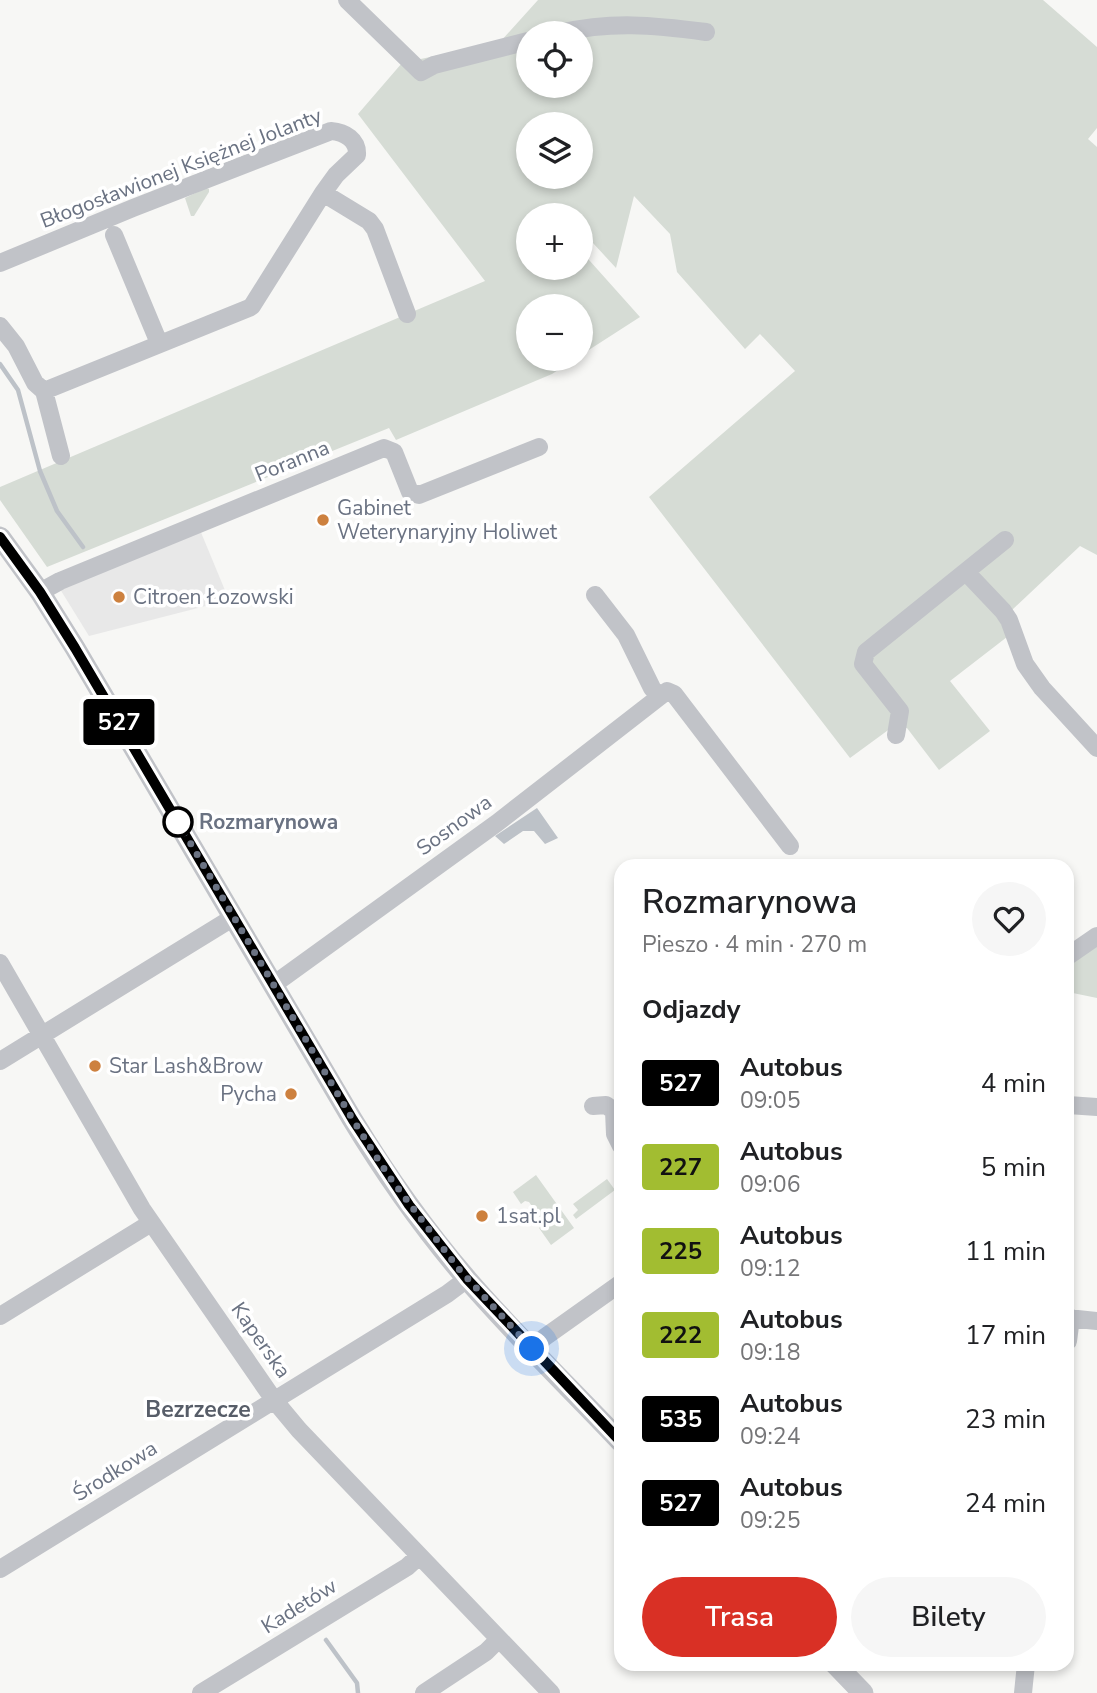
<!DOCTYPE html>
<html lang="pl">
<head>
<meta charset="utf-8">
<style>
  body { margin:0; font-family:"Nunito Sans",sans-serif; background:#f6f6f6; color:#202124; height:100vh; display:flex; flex-direction:column; font-size:26px; white-space:nowrap }
  * { box-sizing:border-box; margin:0 }
  p { font-size:23px; color:#757577 }
  .icon { flex:none; width:38px; height:38px; fill:none; stroke:currentColor; stroke-width:2; stroke-linecap:round; stroke-linejoin:round }
  .map { position:relative; flex:1; overflow:hidden }
  .details { position:absolute; left:614px; top:859px; width:460px; height:812px; display:flex; flex-direction:column; background:#fff; border-radius:21px; box-shadow:0 4px 10px #0003 }
  .details>* { flex:none }
  .badge { padding:0 14px; border-radius:5px; font-size:24px; line-height:46px }
  .tools { position:absolute; left:516px; top:21px; display:grid; gap:14px }
  .tools a { display:grid; place-items:center; width:77px; height:77px; border-radius:50%; background:#fff; box-shadow:0 4px 10px #0003; font-size:35px }
  .you { position:absolute; width:35px; height:35px; margin:-18px; border:5px solid #fff; border-radius:50%; background:#1a73e8; box-shadow:0 0 0 10px #1a73e833 }
  .map>.badge { position:absolute; translate:-50% -50%; box-shadow:0 0 0 4px #fff }
  h2 { padding:0 28px; font-size:26px; line-height:63px }
  .round { display:grid; place-items:center; flex:none; width:74px; height:74px; border-radius:37px; background:#f6f6f6 }
  .head { display:flex; align-items:center; justify-content:space-between; height:119px; padding:0 28px }
  h1 { font-size:33px; font-weight:600; line-height:52px }
  .cta { display:flex; gap:14px; margin-top:auto; padding:14px 28px }
  .cta a { flex:1; height:80px; border-radius:42px; background:#d93025; color:#fff; font-size:28px; font-weight:600; line-height:80px; text-align:center }
  .cta a+a { background:#f6f6f6; color:#202124 }
  ul { padding:0; list-style:none }
  li { display:flex; align-items:center; gap:21px; height:84px; padding:0 28px }
  li div { flex:1 }
  li b { display:block; font-size:26px }
  li em { font-style:normal }
  li .badge { min-width:77px; font-weight:700; text-align:center }
  .map>svg:first-child { display:block }
</style>
</head>
<body>
<div class="map">
<svg width="1097" height="1693" viewBox="0 0 1097 1693">
  <rect width="100%" height="100%" fill="#f7f7f5"/>
  <!-- built -->
  <path fill="#e8e8e8" d="M200,530l29,70 -140,36 -29,-47z"/>
  <!-- green -->
  <path fill="#d6dcd5" fill-rule="evenodd" d="M538,0h505l54,47v81l-9,11 9,8v408l-17,-9 -68,64 8,17 -70,54 40,50 -51,39 -32,-42h-16l-41,30 -201,-261 146,-126 -35,-37 -15,15 -68,-77 -7,-38 -36,-38 -18,72 -35,-38v-15h-13l-3,-3 -4,3h-33v53h53v-17l59,66 -59,38v-49h-53v53h47l-23,15 -156,66 -7,-12 -342,139 -47,-67v-13l485,-206 -127,-167 44,-51 98,-21zM528,33h53v53h-53zM528,124h53v53h-53z
    M206,188l3,1v3l-15,24h-3l-6,-18z
    M1097,945v53l-29,-6v-27z
    M536,1175l38,53 -23,17 -12,-17 3,-3v-5l-13,-18 -4,-1 -4,3 -8,-12z
    M607,1179l8,11 -39,29 -3,-4 5,-5 -5,-6z"/>
  <!-- water -->
  <path fill="#bdc2c8" d="M537,808l21,30 -13,6 -11,-13h-11l-19,13 -9,-8z"/>
  <g fill="none" stroke-linecap="round" stroke-linejoin="round">
    <!-- stream -->
    <path stroke="#bdc2c8" stroke-width="4.5" d="M0,364l18,26 22,81 17,40 26,36
      M326,1640l31,43 1,10"/>
    <!-- minor -->
    <path stroke="#c1c3c8" stroke-width="18" d="M347,0l74,72 13,-7 94,-24
      M560,33c51,-12 93,-8 146,-1
      M323,193l46,28 6,8 32,85
      M114,235l45,108
      M0,263l133,-55 198,-77c14,1 27,9 26,24l-21,20 -13,18 -71,113 -3,2 -205,83 -9,-8 -19,-37 -16,-20
      M44,391l17,65
      M966,572l37,39 6,9 16,44 17,24 55,60
      M40,592l20,-11 324,-133 10,4 16,40 9,3 120,-48
      M595,595l31,40 26,53 7,9
      M896,735l4,-24 -37,-47 3,-12 139,-112
      M1068,956l29,-20
      M0,963l142,246 132,191 25,30 252,263
      M273,985l224,-162 170,-132 7,3 116,152
      M0,1061l234,-144
      M1068,1105l29,2
      M593,1106l13,-1 8,6 1,23 6,12
      M0,1316l151,-93
      M1068,1318l29,3
      M1068,1341l3,-23
      M532,1349l13,-12 76,-54
      M0,1569l447,-275 20,-15
      M201,1693l206,-126 12,-11
      M424,1693l62,-41 13,-13
      M1023,1693l3,-29"/>
    <!-- tertiary -->
    <path stroke="#c1c3c8" stroke-width="21" d="M0,537l40,55 35,56 277,471c34,56 72,110 115,160 49,57 103,109 154,163
      M835,1664l28,29"/>
  </g>
  <g fill="none" stroke-linecap="round" stroke-linejoin="round">
    <!-- line casing -->
    <g stroke="#fff" stroke-width="16">
      <path id="line" d="M0,537l40,55 35,56 278,472 56,85 58,74 154,163"/>
    </g>
    <!-- line -->
    <use href="#line" stroke="#000" stroke-width="10"/>
    <!-- walk -->
    <path stroke="#6a7282" stroke-width="7" stroke-dasharray="0 12.6" d="M178,822l175,298 35,55 70,93 74,81"/>
  </g>
  <!-- markers -->
  <g fill="#cd813f" stroke="#fff" stroke-width="2.5">
    <circle cx="323" cy="520" r="7"/>
    <circle cx="119" cy="597" r="7"/>
    <circle cx="95" cy="1066" r="7"/>
    <circle cx="291" cy="1094" r="7"/>
    <circle cx="482" cy="1216" r="7"/>
  </g>
  <circle fill="#fff" stroke="#000" stroke-width="3.5" cx="178" cy="822" r="14"/>
  <g text-anchor="middle" stroke-width="7" stroke-linejoin="round" paint-order="stroke">
    <!-- street labels -->
    <g font-size="21" fill="#6a7282" stroke="#fff">
      <text transform="translate(181 168) rotate(-21)" y="7">Błogosławionej Księżnej Jolanty</text>
      <text transform="translate(292 461) rotate(-22)" y="7">Poranna</text>
      <text transform="translate(454 825) rotate(-36)" y="7">Sosnowa</text>
      <text transform="translate(261 1340) rotate(55)" y="7">Kaperska</text>
      <text transform="translate(115 1471) rotate(-32)" y="7">Środkowa</text>
      <text transform="translate(299 1606) rotate(-32)" y="7">Kadetów</text>
    </g>
    <!-- poi labels -->
    <g font-size="21" fill="#6a7282" stroke="#fff" text-anchor="start">
      <text x="337" y="515">Gabinet<tspan x="337" dy="24">Weterynaryjny Holiwet</tspan></text>
      <text x="133" y="604">Citroen Łozowski</text>
      <text x="109" y="1073">Star Lash&amp;Brow</text>
      <text x="277" y="1101" text-anchor="end">Pycha</text>
      <text x="496" y="1223">1sat.pl</text>
    </g>
    <!-- stop labels -->
    <g font-size="21" font-weight="bold" fill="#6a7282" stroke="#fff" text-anchor="start">
      <text x="199" y="829">Rozmarynowa</text>
    </g>
    <!-- neighbourhood labels -->
    <g font-size="23" font-weight="bold" fill="#575d68" stroke="#fff">
      <text x="198" y="1417">Bezrzecze</text>
    </g>
  </g>
</svg>
<div class="tools">
<a><svg class="icon" aria-label="locate" viewBox="0 0 24 24"><circle cx="12" cy="12" r="6"/><path d="M12 2v4M12 18v4M2 12h4M18 12h4"/></svg></a>
<a><svg class="icon" aria-label="layers" viewBox="0 0 24 24"><path d="M12 4l9 5-9 5-9-5zM3 14l9 5 9-5"/></svg></a>
<a>+</a>
<a>−</a>
</div>
<div class="you" style="left:532px;top:1349px"></div>
<b class="badge" style="left:119px;top:722px;background:#000;color:#fff">527</b>
<section class="details">
<div class="head"><div><h1>Rozmarynowa</h1><p>Pieszo · 4 min · 270 m</p></div><a class="round"><svg class="icon" aria-label="heart" viewBox="0 0 24 24"><path d="M12 20l-8-8c-3-5 5-10 8-4 3-6 11-1 8 4z"/></svg></a></div>
<h2>Odjazdy</h2>
<ul>
<li><span class="badge" style="background:#000;color:#fff">527</span><div><b>Autobus</b><p>09:05</p></div><em>4 min</em></li>
<li><span class="badge" style="background:#a2bd31;color:#111">227</span><div><b>Autobus</b><p>09:06</p></div><em>5 min</em></li>
<li><span class="badge" style="background:#a2bd31;color:#111">225</span><div><b>Autobus</b><p>09:12</p></div><em>11 min</em></li>
<li><span class="badge" style="background:#a2bd31;color:#111">222</span><div><b>Autobus</b><p>09:18</p></div><em>17 min</em></li>
<li><span class="badge" style="background:#000;color:#fff">535</span><div><b>Autobus</b><p>09:24</p></div><em>23 min</em></li>
<li><span class="badge" style="background:#000;color:#fff">527</span><div><b>Autobus</b><p>09:25</p></div><em>24 min</em></li>
</ul>
<div class="cta"><a>Trasa</a><a>Bilety</a></div>
</section>
</div>
</body>
</html>
